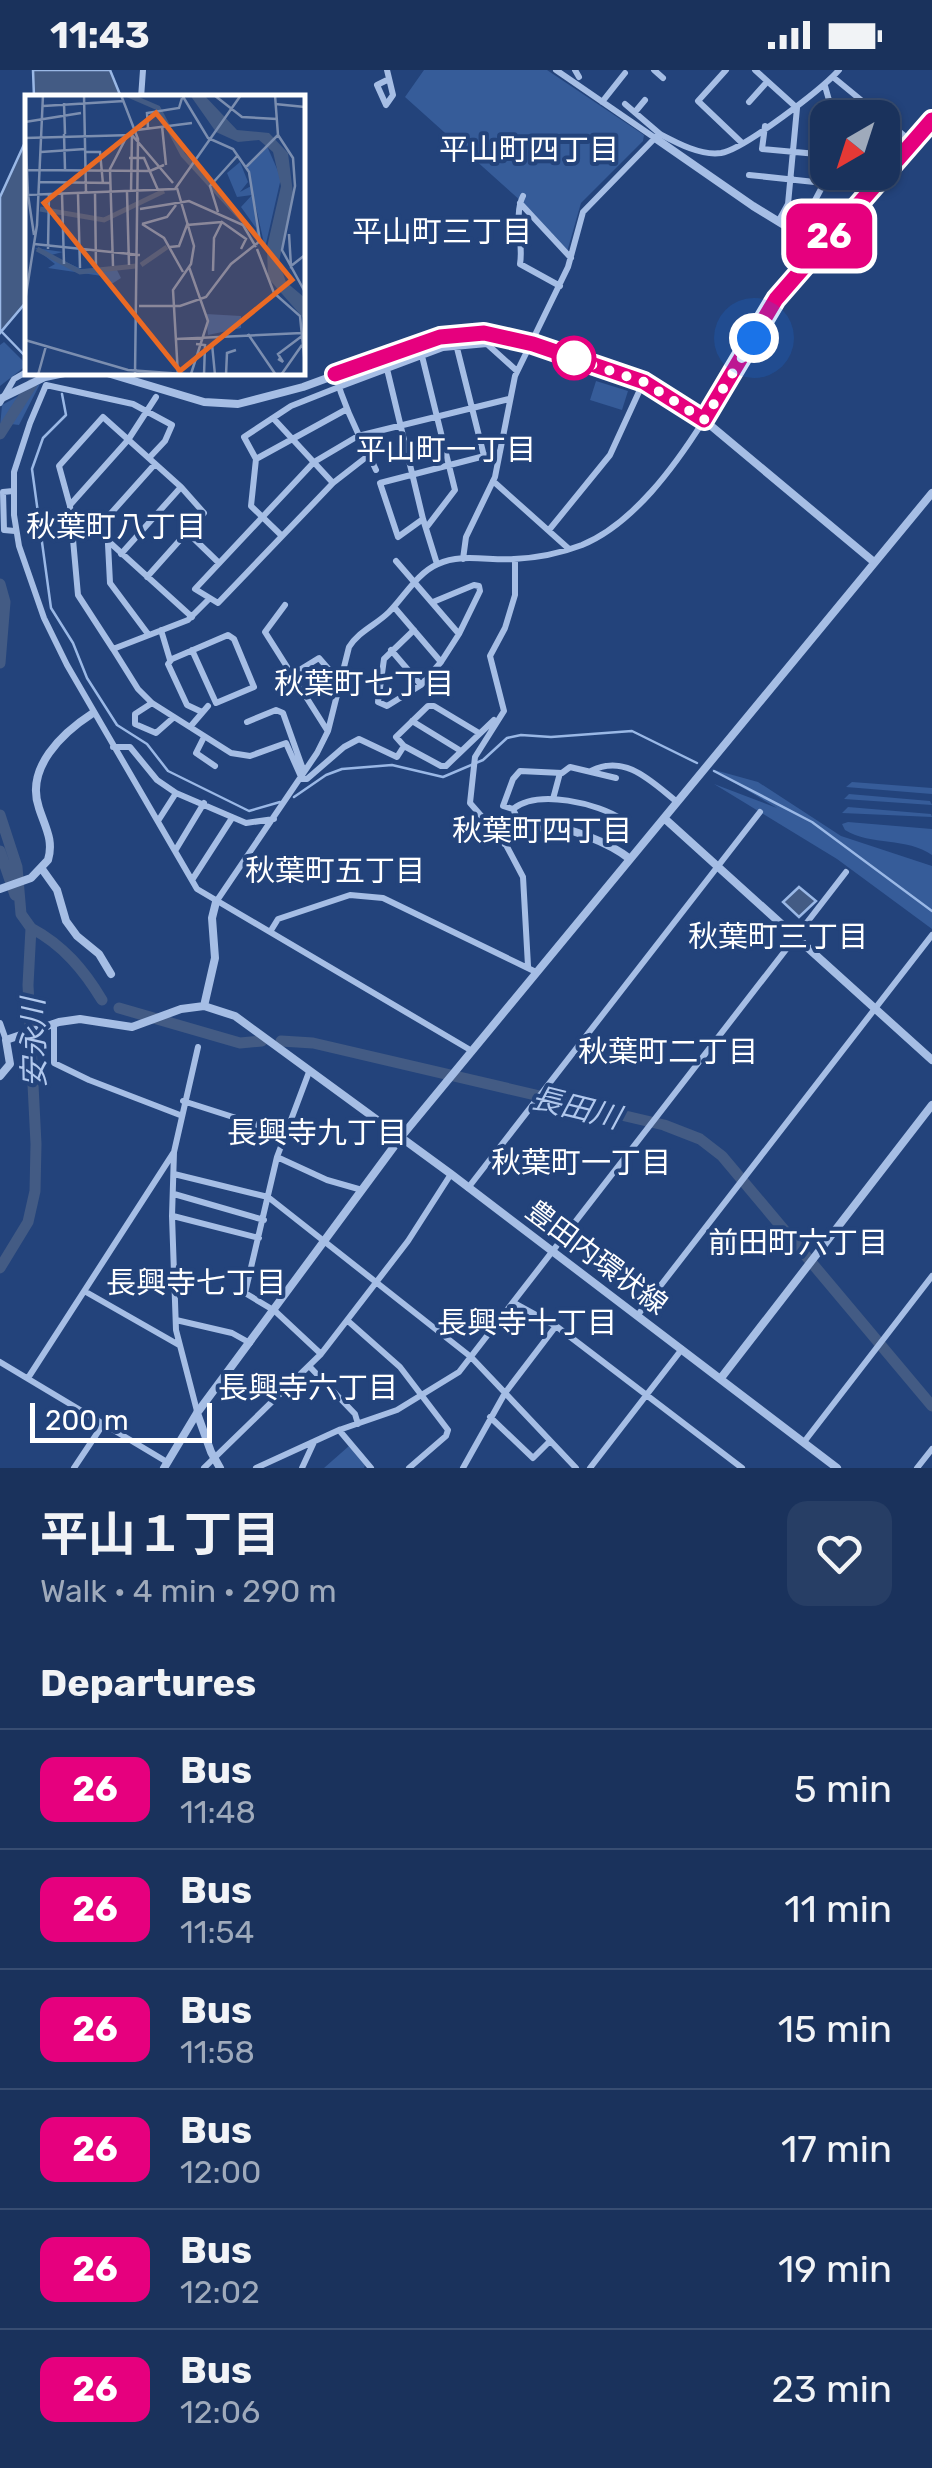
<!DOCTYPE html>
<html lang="en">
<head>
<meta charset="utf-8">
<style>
  body { margin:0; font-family:Rubik,"Noto Sans JP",sans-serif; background:#273e65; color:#f1f3f6; height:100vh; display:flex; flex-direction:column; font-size:38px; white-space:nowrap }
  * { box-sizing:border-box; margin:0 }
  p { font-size:32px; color:#9faabb }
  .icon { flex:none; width:55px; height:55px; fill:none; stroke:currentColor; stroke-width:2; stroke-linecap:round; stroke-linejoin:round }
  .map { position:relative; height:1398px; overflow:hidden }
  .drawer { display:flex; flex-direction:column; background:#1a325c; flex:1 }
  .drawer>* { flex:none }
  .badge { padding:0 20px; border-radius:15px; font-size:35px; line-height:65px }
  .needle { width:65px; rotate:219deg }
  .buttons { position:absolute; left:810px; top:30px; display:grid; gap:20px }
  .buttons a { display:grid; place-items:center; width:90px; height:90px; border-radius:20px; background:#1a325c; box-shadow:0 2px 8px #0004,0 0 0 2px #384d72; font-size:50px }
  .scale { position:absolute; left:30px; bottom:25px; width:182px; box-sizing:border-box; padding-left:10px; border:5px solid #fff; border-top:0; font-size:28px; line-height:35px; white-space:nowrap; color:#fff; -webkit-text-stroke:8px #23437b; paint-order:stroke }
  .you { position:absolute; width:50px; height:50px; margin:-25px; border:8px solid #fff; border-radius:50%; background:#1a73e8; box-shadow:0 0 0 15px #1a73e833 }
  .map>.badge { position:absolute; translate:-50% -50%; box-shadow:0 0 0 5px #fff }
  h2 { padding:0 40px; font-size:38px; line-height:90px }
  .round { display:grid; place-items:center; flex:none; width:105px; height:105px; border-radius:20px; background:#273e65 }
  .head { display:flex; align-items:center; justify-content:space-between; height:170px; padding:0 40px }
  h1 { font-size:48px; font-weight:700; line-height:75px }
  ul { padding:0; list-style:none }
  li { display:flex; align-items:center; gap:30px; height:120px; padding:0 40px; border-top:2px solid #384d72 }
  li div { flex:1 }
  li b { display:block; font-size:38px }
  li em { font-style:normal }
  li .badge { min-width:110px; font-weight:700; text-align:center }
  .status { display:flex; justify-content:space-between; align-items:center; height:70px; padding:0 50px; background:#1a325c; direction:ltr }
  .status svg { height:28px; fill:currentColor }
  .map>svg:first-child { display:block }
</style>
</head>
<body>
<div class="status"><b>11:43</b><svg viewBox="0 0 49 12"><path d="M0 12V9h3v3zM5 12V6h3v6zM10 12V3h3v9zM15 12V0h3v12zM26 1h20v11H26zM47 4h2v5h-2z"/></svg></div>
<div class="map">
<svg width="932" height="1398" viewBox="0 0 932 1398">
  <rect width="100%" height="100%" fill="#23437b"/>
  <!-- green -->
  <path fill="#365c99" d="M424,0h123l97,65 -1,6 -62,62 -14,49 -45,-50 -117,-105z
    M4,272l23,23 -27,21v-41z
    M596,311l32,10 -6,19 -32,-10z
    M40,314l-21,41 -16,-2 -3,4 2,-22z
    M711,699l47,13 83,54 91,30v63l-95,-70 -123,-75 63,24z
    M852,712l80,6v6l-86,-7z
    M849,724l81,7 2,4 -88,-6z
    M848,737l83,7 1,3 -90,-4z
    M848,752l84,7v26c-25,-18 -61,-9 -87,-25l-3,-6z
    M349,1376l16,19 -1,3h-40z"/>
  <!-- water -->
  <path fill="#435b84" stroke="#9ab8e6" stroke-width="2.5" d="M33,0h77l11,27h-87z
    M27,68v163l-27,32v-136z
    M799,817l17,14 -17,16 -16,-15z"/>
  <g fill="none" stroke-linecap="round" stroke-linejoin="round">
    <!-- stream -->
    <path stroke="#9ab8e6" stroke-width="2.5" d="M0,260l28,29
      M62,324l4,21 -23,23 -11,31 19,139 22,35 14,35 30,47 30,19 21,27 81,40 31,-9
      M714,701l98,51 120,89
      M294,727l32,-22 16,-6 50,-4 51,12 40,-17 24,-22 14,-3 30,2 81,-6 65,32"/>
    <!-- river -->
    <path stroke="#435b84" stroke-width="11" d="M0,364l32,-50
      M0,514l5,18 -5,61
      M0,745l17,52 4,47 10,14 -3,57 8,159 -1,47 -7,31 -28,46
      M0,781l15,44
      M31,858c32,17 53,42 71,72
      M119,938l121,35 22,-2
      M281,971l32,2 351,82 36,14 22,17 210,250"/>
    <!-- minor -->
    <path stroke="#a6bee5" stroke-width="6" d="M387,0l6,25 -7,10 -9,-20 12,-6
      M556,0l99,68 5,-4c17,9 41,22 61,19 23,-4 101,-64 118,-83
      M575,0l4,7
      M654,0l9,8
      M726,0l-28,31 43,41
      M755,0l42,38 -9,96 -10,18
      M833,7l79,65
      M825,16l9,32
      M141,28l2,-28
      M602,32l23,-29
      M749,32l18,-20
      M625,34l35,30
      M635,42l10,-12
      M765,56l-3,23 66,6
      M860,102l6,21
      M749,105l75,8
      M523,126c-10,20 1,46 -3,68l40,22
      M520,133l51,55
      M788,134l24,2 18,-34
      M457,278l27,108
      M422,286l33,134 -29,38
      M387,299l36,150 14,45
      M335,304c8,28 20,55 34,81l-36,28 -115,120 -23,-14 119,-127 44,-26 151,-37
      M0,333l14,-24 14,-8
      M273,348l60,65
      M369,385l7,15
      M149,388l16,-17 7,-16 -39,-21 -87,-19 -16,38 -16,49v43l5,31 25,72 23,47 130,224 275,162
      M256,389l91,-50
      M493,411l76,68
      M13,421l-10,1 1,38 11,1
      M70,435l58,-65 28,-43
      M423,449l-25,18 -18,-54 120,-31
      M96,460l96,87
      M549,460l61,-75 33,-72
      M187,462l31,30
      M72,463l24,-3 59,-66
      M282,466l-31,-30 5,-47 -12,-22 47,-31 48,-19 104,-39 44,-4 30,27
      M108,474l2,39 38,51
      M121,484l60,-67
      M463,489l3,-22 29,-60 20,-101 53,-109 15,-55 72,-74
      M515,489v36l-10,33 -15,28 14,55 -29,46 -5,46 35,40 18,34 5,89
      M147,507l57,-64 -23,-26 -78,-70 -44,49 11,40 8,89 35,54 75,-29 20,-20
      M433,532l41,-17 5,1 1,5 -21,43
      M285,535l-20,27 62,98
      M394,537l47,55 18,-28 -63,-73
      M161,560l9,30
      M414,560l-30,29 -6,43 9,4 34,-21 20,-23
      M113,579l25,40 14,14 79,50 19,3 36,-13 16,36
      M192,580l24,53 38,-16 -20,-48 -6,-4 -56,24 -4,5 19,41 15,7
      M391,580l30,35
      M293,604l26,-16 19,22
      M152,633l-17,11v10l21,9 17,-15
      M412,651l49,30
      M247,652l29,-12 7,3 21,59
      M190,657l18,-21
      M204,667l-8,16 19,13
      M404,676l37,20h5l48,-46
      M113,677h17l27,33 19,13 70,30 28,-4
      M591,701c34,-18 61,11 86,31
      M302,709h5l37,-32 15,-8 38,18 7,-11 -8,-9 32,-31h6l45,27
      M553,729l7,-26
      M513,739c25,-20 85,-6 110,11
      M158,751l18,-28
      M524,762l-11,-23 -10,-3 10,-27 7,-8 42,2 8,-6 46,11
      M175,781l29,-48
      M192,810l40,-62
      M216,832l101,-149 11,-22 21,-84c10,-16 27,-22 40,-35 15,-15 28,-39 49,-48 23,-11 52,-3 76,-5 22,-1 47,-6 68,-14 51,-21 93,-79 122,-125
      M270,862l8,-13 72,-24 33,3 153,74
      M0,953l6,17
      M54,953v40l35,17 91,35
      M309,1002l-32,85 -32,136 30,18 46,43
      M183,1031l103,33
      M277,1087l50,23 35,10
      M174,1104l94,23 203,160 105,111
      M468,1118l292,-376
      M174,1124l90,26
      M173,1146l86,22
      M86,1222l93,53
      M514,1233l42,23 186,142
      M637,1246l295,-381
      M176,1250l56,13 18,10
      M348,1251l52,46 48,63 -2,6 -37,32
      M0,1292l167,100
      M309,1296l46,48 3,10
      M28,1308l146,-226
      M197,1341l-21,-81 -4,-114 2,-64 24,-105
      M490,1347l43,41 17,-17
      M339,1360l32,38
      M804,1372l128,-166
      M74,1398l30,-45
      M204,1398l117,-114 87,-113 43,-67
      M256,1398l83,-38 58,-20 62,-38 387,-500
      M302,1398l12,-26
      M463,1398l42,-75 51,-67
      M590,1398l92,-119
      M917,1398l15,-19"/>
    <!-- tertiary -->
    <path stroke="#a6bee5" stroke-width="8" d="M655,68l98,68 67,41
      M104,302l100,30 34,2 65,-17 136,-50 28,-4 31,2 35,9 110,39 28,14 33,23 170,142
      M704,350l73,-121 155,-179
      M664,748l268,242
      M505,773c11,-6 23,-14 36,-16 25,-3 70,17 89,32
      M42,799l15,21 9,31 11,15 22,18 12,20
      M0,819l31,-11 17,-18c6,-20 -3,-33 -9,-52 -14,-40 23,-75 54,-95
      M204,936l11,-48 -3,-40 4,-16
      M0,1006l10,-12 -4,-24 53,-18 21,-3 52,8 49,-18 23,-3 31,10 216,158 386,294
      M721,1308l211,-273
      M197,1343l14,39 9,16
      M164,1398l33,-55 204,-276 531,-644"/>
    <!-- tertiary-bridge -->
    <path stroke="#a6bee5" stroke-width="8" d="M0,329l45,-22 24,-5"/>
  </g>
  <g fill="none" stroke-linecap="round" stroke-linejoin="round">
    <!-- line casing -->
    <g stroke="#fff" stroke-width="22">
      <path id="line" d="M335,304l105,-37 44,-4 49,11 111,38 60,38 72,-121 156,-179"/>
    </g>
    <!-- line -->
    <use href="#line" stroke="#e6007e" stroke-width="15"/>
    <!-- walk -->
    <path stroke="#fff" stroke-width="10" stroke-dasharray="0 18" d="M574,288l-8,-2 78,26 60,38 50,-82"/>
  </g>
  <!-- markers -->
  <circle fill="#fff" stroke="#e6007e" stroke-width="5" cx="574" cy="288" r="20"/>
  <g text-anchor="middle" stroke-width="8" stroke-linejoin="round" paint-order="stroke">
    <!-- street labels -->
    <g font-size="28" fill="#fff" stroke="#23437b">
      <text transform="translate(597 1187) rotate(37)" y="10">豊田内環状線</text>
    </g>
    <!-- neighbourhood labels -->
    <g font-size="30" fill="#fff" stroke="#23437b">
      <text x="529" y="90">平山町四丁目</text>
      <text x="442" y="172">平山町三丁目</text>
      <text x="446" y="390">平山町一丁目</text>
      <text x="116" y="467">秋葉町八丁目</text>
      <text x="364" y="624">秋葉町七丁目</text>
      <text x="542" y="771">秋葉町四丁目</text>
      <text x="335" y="811">秋葉町五丁目</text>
      <text x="778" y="877">秋葉町三丁目</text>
      <text x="668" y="992">秋葉町二丁目</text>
      <text x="317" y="1073">長興寺九丁目</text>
      <text x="581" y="1103">秋葉町一丁目</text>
      <text x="798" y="1183">前田町六丁目</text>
      <text x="196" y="1223">長興寺七丁目</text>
      <text x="527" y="1263">長興寺十丁目</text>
      <text x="308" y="1328">長興寺六丁目</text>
    </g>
    <!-- water labels -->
    <g font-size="30" font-style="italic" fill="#b1c8ed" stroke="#23437b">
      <text transform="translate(34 973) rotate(-91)" y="10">安永川</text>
      <text transform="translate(576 1038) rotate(14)" y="10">長田川</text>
    </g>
  </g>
  <!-- overview -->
  <g transform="translate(25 25)">
    <rect width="280" height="280" fill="#23437b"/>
    <path d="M242,51l14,32 -16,70 -18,-81zM215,67l8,20 -8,10 13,-7 6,56 -2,6 -1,-19 -15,-21 11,-12 -15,2 -10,-24zM10,153l28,4 -12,3 30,14 58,-3 -22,4 4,8 -11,7 -8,-9 -54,-8 7,-4zM181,219l35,2v12l-33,7z" fill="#365c99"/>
    <path d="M165,0h14l33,35 32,3 19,20 5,40 -14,69 7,20 19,16v22l-37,-42 -1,-31 14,-61 -8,-34 -14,-12 -21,2 -22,-10z" fill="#435b84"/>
    <path fill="none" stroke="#435b84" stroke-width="5" d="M103,0l30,13 25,47 73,80M15,114l64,11 60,-29M12,154l43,23 56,-6M116,170l26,-18"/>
    <path fill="none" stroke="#7b8eb0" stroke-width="2.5" d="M59,0l2,98M96,0l17,44 -3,236M189,0l28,22 35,2M250,0l3,40 15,23 2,28 -13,64 23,42M39,8l1,31M250,9l30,3M18,11l81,-5M0,27l56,-9M0,28l3,71M137,31l4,39M123,33l-1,-15 32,-5 3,-10M112,35l55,-7M39,39l1,35M0,43l107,-3 41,48M16,57l44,-3M60,57h15l3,32M104,63h15l14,32M221,72l32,-32M2,75l123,1 14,-6M14,87l72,1M152,93l17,58 -3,18 -18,26 5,85M102,97l2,73M106,97l1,-60M70,98l1,75M37,99l2,70M53,99l2,74M0,100l150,-6 66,-94M3,100l6,40M115,114l49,-8 54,24 13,22M193,117l-8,-26 28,-31M117,129l22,14 19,34M117,129l25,-7 9,-12M264,139l2,32 14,-11M9,149l106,11M145,152l9,-1 8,-21 35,-3M23,154l1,-55M232,154l17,44 26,23 5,49M88,171l-3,-97 18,-35M164,172l19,54 -17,53M188,176l1,-33 8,-16 24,17 -5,10M0,206l12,-76 6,-130M114,211h41l26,-9 25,-33 29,-23 -11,-69 -16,-23 -25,-11 -26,-43M223,239l28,41M151,244l126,-6M0,245l103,30 69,5M171,249l9,1 -1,30M187,249l3,31M253,264l5,3 -5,-8 24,-18M13,280l8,-29M201,280l1,-22 9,-3M256,280l21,-30"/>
    <path fill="#ea6a24" fill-opacity="0.15" stroke="#ea6a24" stroke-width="5" d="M131,18l136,167 -112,91 -136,-168z"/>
    <rect width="280" height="280" fill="none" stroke="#fff" stroke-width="5"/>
  </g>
</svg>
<div class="buttons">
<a><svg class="needle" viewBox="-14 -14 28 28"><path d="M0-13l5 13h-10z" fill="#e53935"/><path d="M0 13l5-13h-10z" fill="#9faabb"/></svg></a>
</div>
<div class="scale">200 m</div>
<div class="you" style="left:754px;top:268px"></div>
<b class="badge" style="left:829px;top:166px;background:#e6007e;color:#fff">26</b>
</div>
<section class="drawer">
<div class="head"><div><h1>平山１丁目</h1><p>Walk · 4 min · 290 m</p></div><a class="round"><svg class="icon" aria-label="heart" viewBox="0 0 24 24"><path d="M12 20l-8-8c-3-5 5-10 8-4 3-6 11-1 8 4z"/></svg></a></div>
<h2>Departures</h2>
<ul>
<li><span class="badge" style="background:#e6007e;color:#fff">26</span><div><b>Bus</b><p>11:48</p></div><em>5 min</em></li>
<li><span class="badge" style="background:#e6007e;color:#fff">26</span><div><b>Bus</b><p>11:54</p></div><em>11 min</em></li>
<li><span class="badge" style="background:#e6007e;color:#fff">26</span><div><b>Bus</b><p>11:58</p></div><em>15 min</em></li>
<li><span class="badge" style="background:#e6007e;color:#fff">26</span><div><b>Bus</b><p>12:00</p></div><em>17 min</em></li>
<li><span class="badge" style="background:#e6007e;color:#fff">26</span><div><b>Bus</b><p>12:02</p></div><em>19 min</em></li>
<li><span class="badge" style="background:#e6007e;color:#fff">26</span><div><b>Bus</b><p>12:06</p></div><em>23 min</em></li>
</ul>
</section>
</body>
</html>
